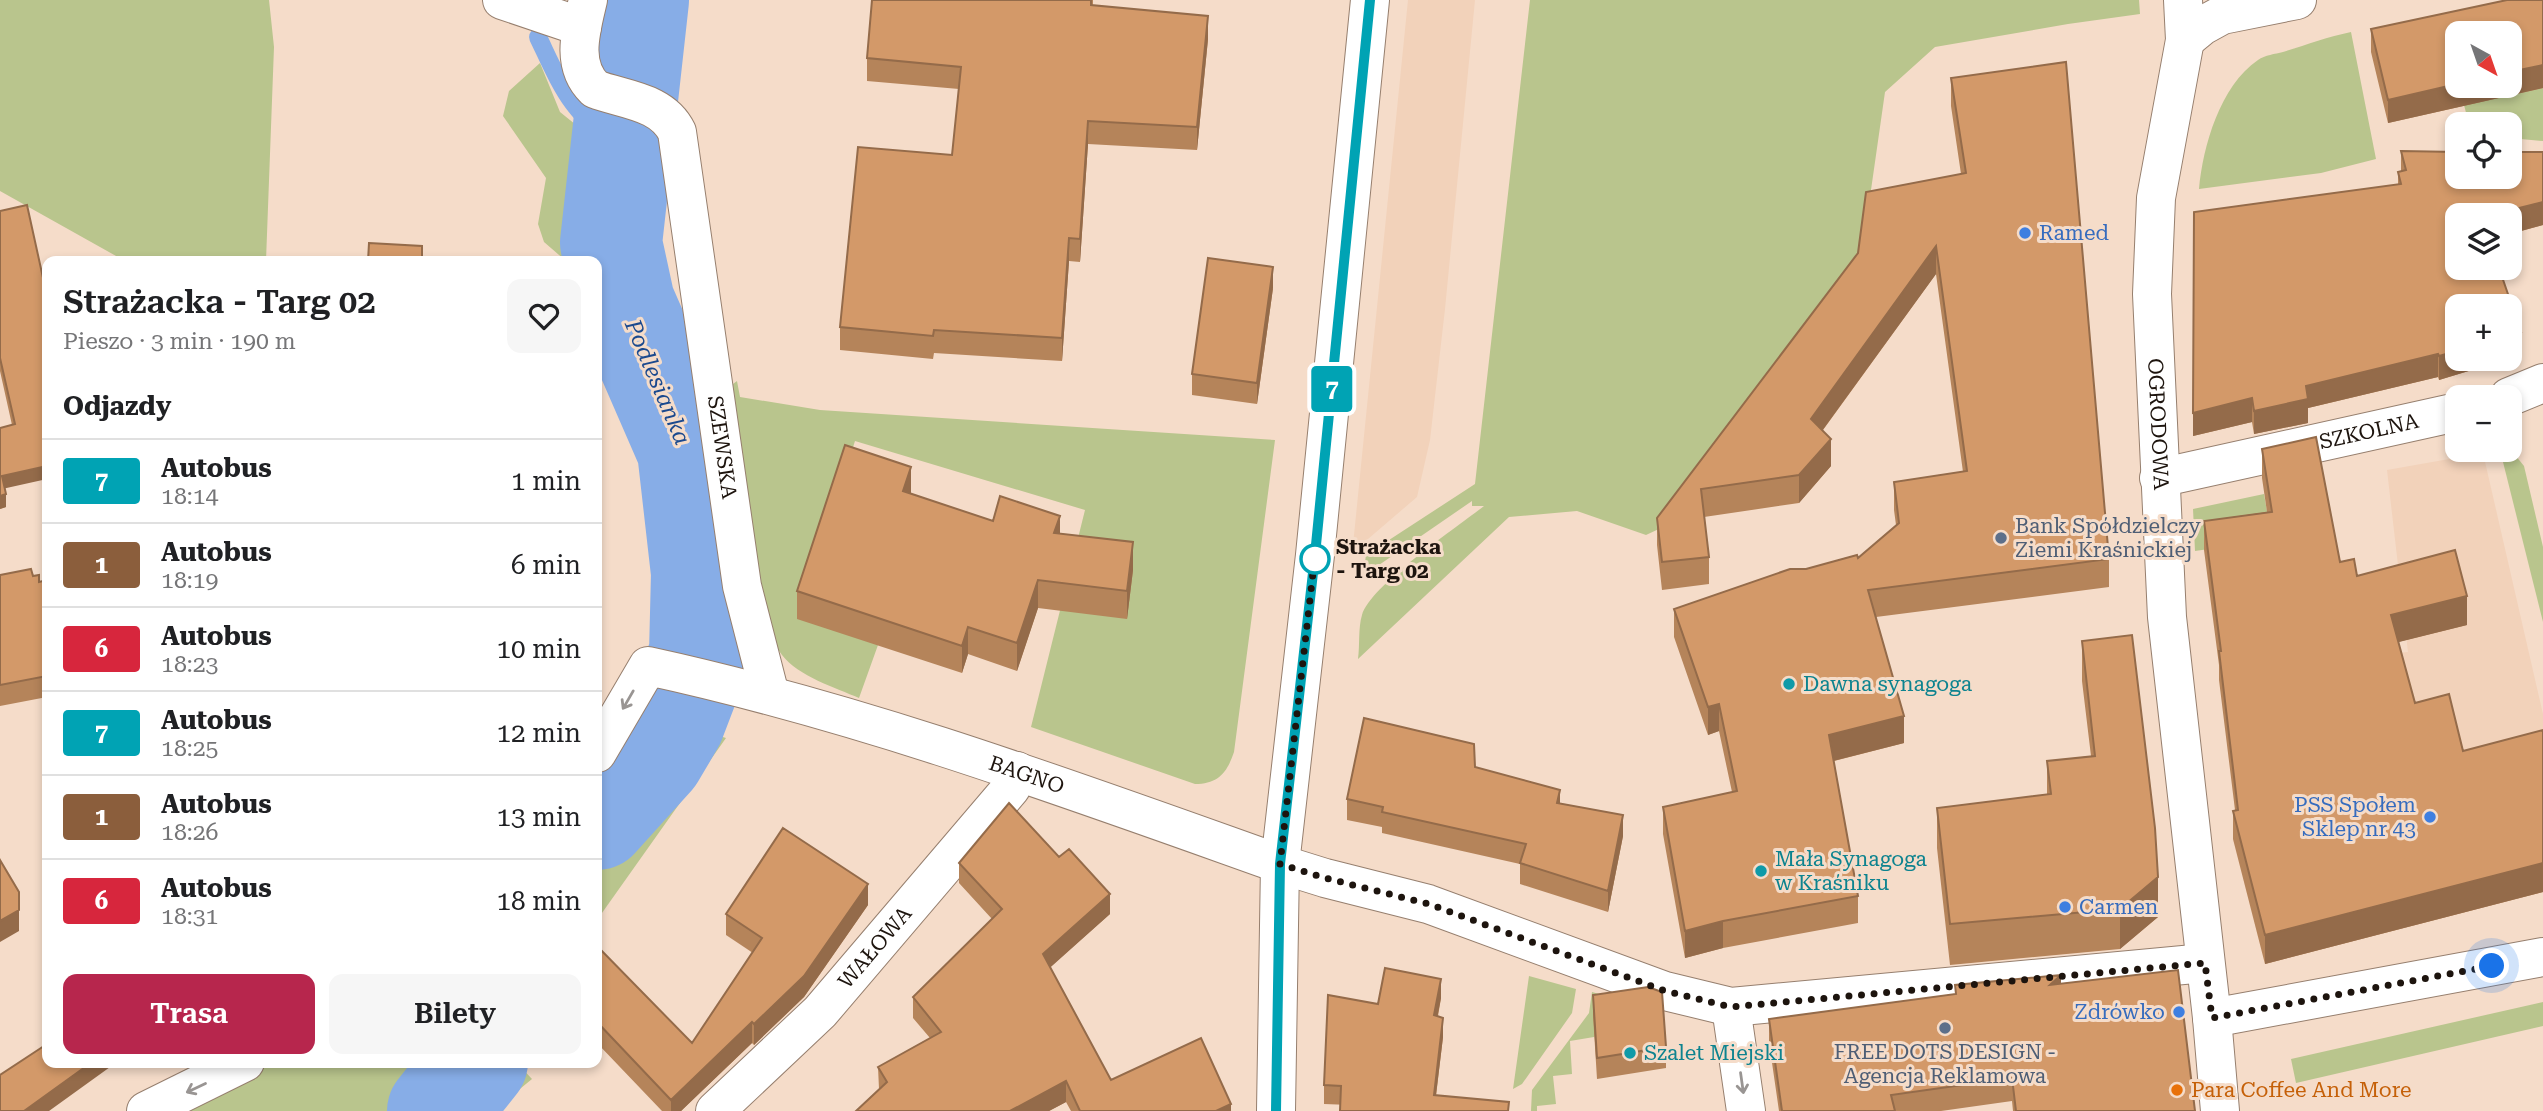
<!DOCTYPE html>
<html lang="pl">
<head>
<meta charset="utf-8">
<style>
  body { margin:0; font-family:"Roboto Serif",serif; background:#f6f6f6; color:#202124; height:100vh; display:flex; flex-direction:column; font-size:26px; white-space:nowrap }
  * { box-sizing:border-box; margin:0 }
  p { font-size:23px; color:#757577 }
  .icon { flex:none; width:38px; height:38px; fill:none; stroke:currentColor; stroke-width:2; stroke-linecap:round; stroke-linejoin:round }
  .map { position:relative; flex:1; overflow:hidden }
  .panel { position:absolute; left:42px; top:256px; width:560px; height:812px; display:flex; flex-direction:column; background:#fff; border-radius:14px; box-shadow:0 4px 10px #0003 }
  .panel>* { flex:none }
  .badge { padding:0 14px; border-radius:5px; font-size:24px; line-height:46px }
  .needle { width:46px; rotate:140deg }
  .tools { position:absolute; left:2445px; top:21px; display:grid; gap:14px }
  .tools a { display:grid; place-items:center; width:77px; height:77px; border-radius:14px; background:#fff; box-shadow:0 4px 10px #0003; font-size:35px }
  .you { position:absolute; width:35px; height:35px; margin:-18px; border:5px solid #fff; border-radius:50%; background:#1a73e8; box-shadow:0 0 0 10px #1a73e833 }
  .map>.badge { position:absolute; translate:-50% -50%; box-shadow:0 0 0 4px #fff }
  h2 { padding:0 21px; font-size:26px; line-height:63px }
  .round { display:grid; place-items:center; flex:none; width:74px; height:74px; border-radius:14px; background:#f6f6f6 }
  .overview { display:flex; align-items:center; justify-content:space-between; height:119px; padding:0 21px }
  h1 { font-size:33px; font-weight:600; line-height:52px }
  .primary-button { display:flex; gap:14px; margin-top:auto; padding:14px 21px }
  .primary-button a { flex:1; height:80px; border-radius:14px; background:#b7264d; color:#fff; font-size:28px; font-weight:600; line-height:80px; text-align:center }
  .primary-button a+a { background:#f6f6f6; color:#202124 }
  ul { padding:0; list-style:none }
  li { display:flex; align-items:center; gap:21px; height:84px; padding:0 21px; border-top:2px solid #e0e0e0 }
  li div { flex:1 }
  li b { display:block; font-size:26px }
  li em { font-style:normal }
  li .badge { min-width:77px; font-weight:700; text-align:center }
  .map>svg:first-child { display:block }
</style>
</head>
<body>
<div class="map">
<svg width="2543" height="1111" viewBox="0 0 2543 1111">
  <rect width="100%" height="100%" fill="#f5dcc9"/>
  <!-- built -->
  <path fill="#f2d2ba" d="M1408,0h67l-30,309 -15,131 -13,57 -49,42 -15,6z
    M2483,453l60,261v178l-278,72 -32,-124 144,-185 31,-3 -21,-182z"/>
  <!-- green -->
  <path fill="#b9c58d" d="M0,0h269l5,47 -8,214h-141l-125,-70z
    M611,0h52l-14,86 -31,-10 -16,-10 -6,-21z
    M1530,0h609l1,14 -72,10 -133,23 -50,45 -27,189 -182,240 -30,14 -69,-24 -68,6 -151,142c2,-14 0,-31 4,-44 9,-30 94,-87 122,-109h-12v-5l-109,75 3,-21 109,-71z
    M2506,9l14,84 23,-5v53l-33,-3v-14h-41l-10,-38h51v-53h-53l-10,3z
    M2351,32l25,127 -55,14 -122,16c4,-43 21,-103 59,-129 7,-5 17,-6 25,-8 23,-7 44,-15 68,-20z
    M540,63l20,49 47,38 12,1 4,-23 23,11 10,15 4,78 -40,-2c-3,55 29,108 51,156l19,-10 14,33 40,255 -7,4 -13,-3 -34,-15 -3,-56 -20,-165 -17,-43 -20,-37 -19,-24 -14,-27v-37h-31l-22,-19 -6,-18 8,-46 -43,-62 6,-25z
    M737,381l3,16 80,13 455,30 -41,312c-7,21 -16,32 -39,32l-164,-57 54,-217 -230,-69 -10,31 33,173 -19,53c-23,-10 -61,-22 -77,-43 -11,-15 -16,-34 -23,-51l-26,-220z
    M2500,450h11l13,16 19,81v75z
    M2264,494l8,46 -77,11 -2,-42z
    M650,714l76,24 -129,182v-137l38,-65z
    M1529,976l47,13 -4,24 -50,71 -9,5z
    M1592,992l56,16 -54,29 -24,4 2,33 -19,2 3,28 -19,2v5h-6l1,-21 57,-77z
    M2543,1002v24l-247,57 -5,-24z
    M271,1062h245l16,17 -39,32h-316z"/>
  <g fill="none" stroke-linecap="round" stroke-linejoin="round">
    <!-- stream -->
    <path stroke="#87ade7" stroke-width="18" d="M538,37c22,46 35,82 83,106"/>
    <!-- river -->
    <path stroke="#87ade7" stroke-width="102" d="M597,819l57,-63 20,-34 26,-68 2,-81 -14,-123 -64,-147 -13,-60 27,-243
      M438,1111l39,-49"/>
    <!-- street casing -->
    <g stroke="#967f6e" stroke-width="40">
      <g id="street">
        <path d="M502,0l80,27"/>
        <path id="s1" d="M588,0c-7,30 -18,65 7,89 29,11 67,12 82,43l65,454 28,109"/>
        <path id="s2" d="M2183,0l2,40 -29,158 -4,96 15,323 45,401 8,93"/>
        <path d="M2185,40l17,-14 20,-11 75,-15"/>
        <path d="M2509,397l34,-14"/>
        <path id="s3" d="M2159,478l298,-66"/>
        <path id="s4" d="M597,753l51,-87c216,47 424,124 632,198l45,14 103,26 237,87 66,16 474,-44"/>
        <path d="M1731,1007l15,104"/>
        <path d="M2212,1018l331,-61"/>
        <path d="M146,1111l99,-49"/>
        <path id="s5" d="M715,1111l105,-99 191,-224 6,-17"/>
      </g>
    </g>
    <!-- secondary casing -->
    <g stroke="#967f6e" stroke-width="40">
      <path id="secondary" d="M1276,1111l4,-247 35,-309 55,-555"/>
    </g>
    <!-- street -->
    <use href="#street" stroke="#fff" stroke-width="38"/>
    <!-- secondary -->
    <use href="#secondary" stroke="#fff" stroke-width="38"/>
  </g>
  <!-- wall -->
  <path fill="#b5845a" d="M872,0h221v5l115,34 -11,111 -109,-6 -8,118 -11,-1 -7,100 -128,-8 -1,6 -93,-9v-23l112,-172 7,-66 -92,-8v-23z
    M2543,0v88l-155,35 -17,-71v-23z
    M1951,78l158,481v28l-233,30 28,126 -70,18 24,135v27l-135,25 -38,10 -22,-124v-27l69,-15 -13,-61 -11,4 -34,-98v-28l132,-40 52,-11 38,-33 -2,-15v-28l69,-10 -27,-198 -113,156 8,36 -32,37 -95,14 5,40v27l-47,6 -5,-45v-27l201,-265 103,-79 -10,-68z
    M2401,151l56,1v25h53v-25h33v73l-33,9v-19h-53v53h42l22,64v23l-11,3v-52h-53v53h51l-69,21 -1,-3 -130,31v15l-54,11 -2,-12 -59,14 1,-224 204,-27v-13l3,-1z
    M0,211l47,85 -42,193 1,18 -6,2 12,-84 -12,-54z
    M1273,288l-16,116 -65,-9v-21z
    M2262,449l78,113 17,14 110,49 -69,17 17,61 48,48 80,-21v162l-278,72 -32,-125v-28l2,-1 -16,-130v-15l-15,-115v-29l63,-9 -5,-34z
    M911,494l82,27 67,12 73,37 -6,49 -89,-11 -21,63 -49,-17 -6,19 -165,-54v-28z
    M0,575l33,1 6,6 8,1v114l-47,9z
    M2082,641l76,276 -38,32 -170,16 -13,-117v-40l110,-13v-34l44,-5 -9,-75z
    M1475,767l85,36 63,33 -15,76 -88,-28v-20l-138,-31v-6l-35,-7v-21z
    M959,863l151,51 -60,53 61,113 120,31h-160l-5,-9 -17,9h-193l23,-22 -1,-22 52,-29 -17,-20v-21l79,-78 -33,-36z
    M868,905l-64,92 -50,48 -2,-2 -71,68h-19l-65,-68v-97l95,97 61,-90 -27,-18v-21z
    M2061,983l134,128h-182l-1,-10 -71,10h-162l-10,-69v-23l186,-24v-10z
    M1593,995l73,52v21l-69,11 -4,-64z
    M1441,998l-3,18 5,21 -7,59 73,15 -185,-7v-19l54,-81z"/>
  <!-- shaded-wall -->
  <path fill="#946b4a" d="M1208,16v23l-11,111v-23z
    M2543,65v23l-155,35v-23l69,-16v2h53v-14z
    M1088,121v23l-8,118v-23z
    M2543,202v23l-33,9v-19h-19z
    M1069,238v23l-7,100v-23z
    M1936,246v28l-125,172v-27z
    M1273,267v21l-16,116v-21z
    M2521,332v23l-11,3v-23z
    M2457,351v8h51l-69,21v-24z
    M2438,354v23l-130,31v15l-54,11v-23l52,-25z
    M2252,398v24l-59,14v-23z
    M1831,439v27l-32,37v-28z
    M47,466v13l-45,10v-13z
    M911,467v27l-8,-3z
    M6,494v13l-6,2v-13z
    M1060,516v28l-6,-11z
    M1133,542v28l-6,49v-28z
    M1038,580v28l-21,63v-28z
    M2467,596v29l-76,19v-29z
    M968,627v27l-6,19v-27z
    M1719,704v27l-11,4v-28z
    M1904,716v27l-75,19v-27z
    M1560,790v21l-3,-8z
    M1623,815v21l-15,76v-21z
    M2543,863v29l-278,72v-29z
    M2158,877v40l-38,32v-40z
    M868,884v21l-64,92 -50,48v-21z
    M1110,894v20l-67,60v-20z
    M19,910v21l-19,11v-21z
    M1723,921v27l-38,10v-27z
    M2061,975v23l-11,-13z
    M1441,979v19l-7,36v-19z
    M1443,1018v19l-9,74v-16z
    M752,1022v21l-71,68h-10v-11z
    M92,1062h25l-68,49h-25z
    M1066,1081v21l-17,9h-39z
    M1231,1104v7h-15z"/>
  <!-- building -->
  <path fill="#d39969" stroke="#946b4a" stroke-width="2" d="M872,0h219v5l117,11 -11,111 -109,-6 -8,118 -11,-1 -7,100 -128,-8 -1,6 -93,-9 18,-180 94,8 9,-88 -94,-9z
    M2507,0h36v65l-33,7v-39h-53v51l-69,16 -17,-71z
    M2066,62l43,497 -241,31 36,126 -75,19 29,161 -135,25 -38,10 -22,-124 74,-16 -18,-87 -11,3 -34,-98 116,-40h16l51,-14 1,3 41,-35 -5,-41 73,-11 -31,-225 -125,173 20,20 -32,36 -98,14 8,68 -47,5 -5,-44 201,-265 8,-61 100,-19 -15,-95z
    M2401,151l56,1v25h53v-25h33v50l-52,13h-34v53h42l22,64 -11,3v-29h-53v45l-18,5 -1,-2 -132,32 2,13 -54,12 -2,-13 -59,15 1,-201 207,-28 -3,-12 8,-2z
    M27,205l20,91v170l-45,10 4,18 -6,2v-68l15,-4 -15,-66v-147z
    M369,243l53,3v15h-54z
    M1208,258l65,9 -16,116 -65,-9z
    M2316,437l24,125 14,-3 3,17 98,-26 12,46 -76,19 24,88 34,-9 14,57 80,-21v133l-278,72 -32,-124 5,-1 -19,-159h2l-17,-130 68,-9 -10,-63z
    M845,445l66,22 -8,24 90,30 7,-25 60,20 -6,17 79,9 -6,49 -89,-11 -21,63 -49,-16 -6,19 -165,-55z
    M31,569l2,7 6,-1v7l8,-2v58l-3,1 3,20v17l-47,9v-110z
    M2132,635l23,193 3,49 -38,32 -170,15 -13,-116 114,-14 -4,-33 48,-5 -13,-115z
    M1364,718l110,26 1,23 85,23 -3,13 66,12 -15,76 -88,-28 6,-19 -144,-32 1,-5 -36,-8z
    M1009,803l50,54 10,-8 41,45 -67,60 68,126 90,-42 30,66 -15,7h-136l-14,-30 -56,30h-154l31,-29 -9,-15 63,-35 -28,-35 89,-88 -43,-46z
    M783,828l85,56 -64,92 -50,48 -2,-2 -81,78 -74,-78v-76l95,97 70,-105 -36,-24z
    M0,860l19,32v18l-19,11z
    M1385,968l56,11 -7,36 9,3 -9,77 75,7 -1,9h-168l1,-25 -17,-1 4,-90 50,9z
    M2178,970l17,141h-179l-4,-33 -121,17 4,16h-113l-13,-92 187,-25 -1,-9 106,-10 -11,10z
    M1648,987l14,5 4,55 -69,11 -4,-63z
    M47,1044v18h45l-68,49h-24v-36z"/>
  <!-- one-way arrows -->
  <defs><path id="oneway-shaft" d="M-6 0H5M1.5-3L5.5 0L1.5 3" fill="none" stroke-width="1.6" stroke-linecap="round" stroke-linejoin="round" transform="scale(1.75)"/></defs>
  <g stroke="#999593">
    <use href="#oneway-shaft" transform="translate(628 700) rotate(120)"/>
    <use href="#oneway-shaft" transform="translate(1742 1083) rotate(82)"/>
    <use href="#oneway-shaft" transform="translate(196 1088) rotate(155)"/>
  </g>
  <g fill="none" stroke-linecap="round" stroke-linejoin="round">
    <!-- line casing -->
    <g stroke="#fff" stroke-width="16">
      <path id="line" d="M1276,1111l4,-247 35,-309 55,-555"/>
    </g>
    <!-- line -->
    <use href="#line" stroke="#00a3b4" stroke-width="10"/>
    <!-- walk -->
    <path stroke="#1d140e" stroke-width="7" stroke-dasharray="0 12.6" d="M1315,559v-4l-35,309 45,14 104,26 236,87 66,16 474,-44 7,55 280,-52"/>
  </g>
  <!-- markers -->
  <g fill="#3f7fe0" stroke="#f5dcc9" stroke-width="2.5">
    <circle cx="2025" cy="233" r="7"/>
    <circle cx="2430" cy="817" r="7"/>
    <circle cx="2065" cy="907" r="7"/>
    <circle cx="2179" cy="1012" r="7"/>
  </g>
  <g fill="#5c6f8a" stroke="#f5dcc9" stroke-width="2.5">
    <circle cx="2001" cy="538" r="7"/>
    <circle cx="1945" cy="1028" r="7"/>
  </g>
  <circle fill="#fff" stroke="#00a3b4" stroke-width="3.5" cx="1315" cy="559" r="14"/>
  <g fill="#0f9aa8" stroke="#f5dcc9" stroke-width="2.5">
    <circle cx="1789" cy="684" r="7"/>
    <circle cx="1761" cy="871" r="7"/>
    <circle cx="1630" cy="1053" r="7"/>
  </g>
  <circle fill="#e8710a" stroke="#f5dcc9" stroke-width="2.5" cx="2177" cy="1090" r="7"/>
  <g text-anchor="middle" stroke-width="6" stroke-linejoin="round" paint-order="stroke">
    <!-- shop labels -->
    <g font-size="21" fill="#366cbe" stroke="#f5dcc9" text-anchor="start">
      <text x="2039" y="240">Ramed</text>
      <text x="2416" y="812" text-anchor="end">PSS Społem<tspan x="2416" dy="24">Sklep nr 43</tspan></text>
      <text x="2079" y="914">Carmen</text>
      <text x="2165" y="1019" text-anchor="end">Zdrówko</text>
    </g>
    <!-- street labels -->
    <g font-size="21" fill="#1d140e" stroke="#f5dcc9">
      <text dy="7" stroke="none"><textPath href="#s2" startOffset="427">OGRODOWA</textPath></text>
      <text dy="7" stroke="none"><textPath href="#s3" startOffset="215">SZKOLNA</textPath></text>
      <text dy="7" stroke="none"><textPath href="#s1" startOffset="508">SZEWSKA</textPath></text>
      <text dy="7" stroke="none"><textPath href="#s4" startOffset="495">BAGNO</textPath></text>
      <text dy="7" stroke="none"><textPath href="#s5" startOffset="229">WAŁOWA</textPath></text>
    </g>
    <!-- service labels -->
    <g font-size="21" fill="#4e5e75" stroke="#f5dcc9" text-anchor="start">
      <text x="2015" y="533">Bank Spółdzielczy<tspan x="2015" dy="24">Ziemi Kraśnickiej</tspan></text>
      <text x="1945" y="1059" text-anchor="middle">FREE DOTS DESIGN -<tspan x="1945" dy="24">Agencja Reklamowa</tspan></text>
    </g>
    <!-- stop labels -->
    <g font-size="21" font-weight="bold" fill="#1d140e" stroke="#f5dcc9" text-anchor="start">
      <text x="1336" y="554">Strażacka<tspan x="1336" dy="24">- Targ 02</tspan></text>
    </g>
    <!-- culture labels -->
    <g font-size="21" fill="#0d838f" stroke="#f5dcc9" text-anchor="start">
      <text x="1803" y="691">Dawna synagoga</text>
      <text x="1775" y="866">Mała Synagoga<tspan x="1775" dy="24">w Kraśniku</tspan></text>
      <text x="1644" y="1060">Szalet Miejski</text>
    </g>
    <!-- food labels -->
    <g font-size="21" fill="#c56008" stroke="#f5dcc9" text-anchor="start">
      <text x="2191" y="1097">Para Coffee And More</text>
    </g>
    <!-- water labels -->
    <g font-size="23" font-style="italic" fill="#1b498e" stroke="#f5dcc9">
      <text transform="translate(658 382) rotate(67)" y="8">Podlesianka</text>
    </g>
  </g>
</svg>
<div class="tools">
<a><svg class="needle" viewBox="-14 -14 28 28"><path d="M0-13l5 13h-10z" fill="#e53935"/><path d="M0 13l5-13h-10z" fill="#757577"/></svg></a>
<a><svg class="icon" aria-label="locate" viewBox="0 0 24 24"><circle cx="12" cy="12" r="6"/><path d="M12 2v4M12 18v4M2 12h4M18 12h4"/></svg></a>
<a><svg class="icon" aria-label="layers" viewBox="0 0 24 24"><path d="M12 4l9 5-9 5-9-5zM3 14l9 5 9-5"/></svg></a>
<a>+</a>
<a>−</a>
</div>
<div class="you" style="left:2492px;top:966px"></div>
<b class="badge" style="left:1332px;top:389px;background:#00a3b4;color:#fff">7</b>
<section class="panel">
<div class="overview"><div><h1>Strażacka - Targ 02</h1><p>Pieszo · 3 min · 190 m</p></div><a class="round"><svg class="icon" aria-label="heart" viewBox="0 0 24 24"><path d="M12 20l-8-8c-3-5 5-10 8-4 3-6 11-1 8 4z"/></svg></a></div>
<h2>Odjazdy</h2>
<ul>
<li><span class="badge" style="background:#00a3b4;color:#fff">7</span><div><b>Autobus</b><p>18:14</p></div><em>1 min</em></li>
<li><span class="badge" style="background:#8b5e3c;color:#fff">1</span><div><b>Autobus</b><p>18:19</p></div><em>6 min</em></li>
<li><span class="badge" style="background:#d7263d;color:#fff">6</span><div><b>Autobus</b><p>18:23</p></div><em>10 min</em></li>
<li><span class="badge" style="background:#00a3b4;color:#fff">7</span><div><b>Autobus</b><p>18:25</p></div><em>12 min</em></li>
<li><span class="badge" style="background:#8b5e3c;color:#fff">1</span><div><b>Autobus</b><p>18:26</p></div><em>13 min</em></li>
<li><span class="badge" style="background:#d7263d;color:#fff">6</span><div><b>Autobus</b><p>18:31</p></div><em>18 min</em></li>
</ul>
<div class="primary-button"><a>Trasa</a><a>Bilety</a></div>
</section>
</div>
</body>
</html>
